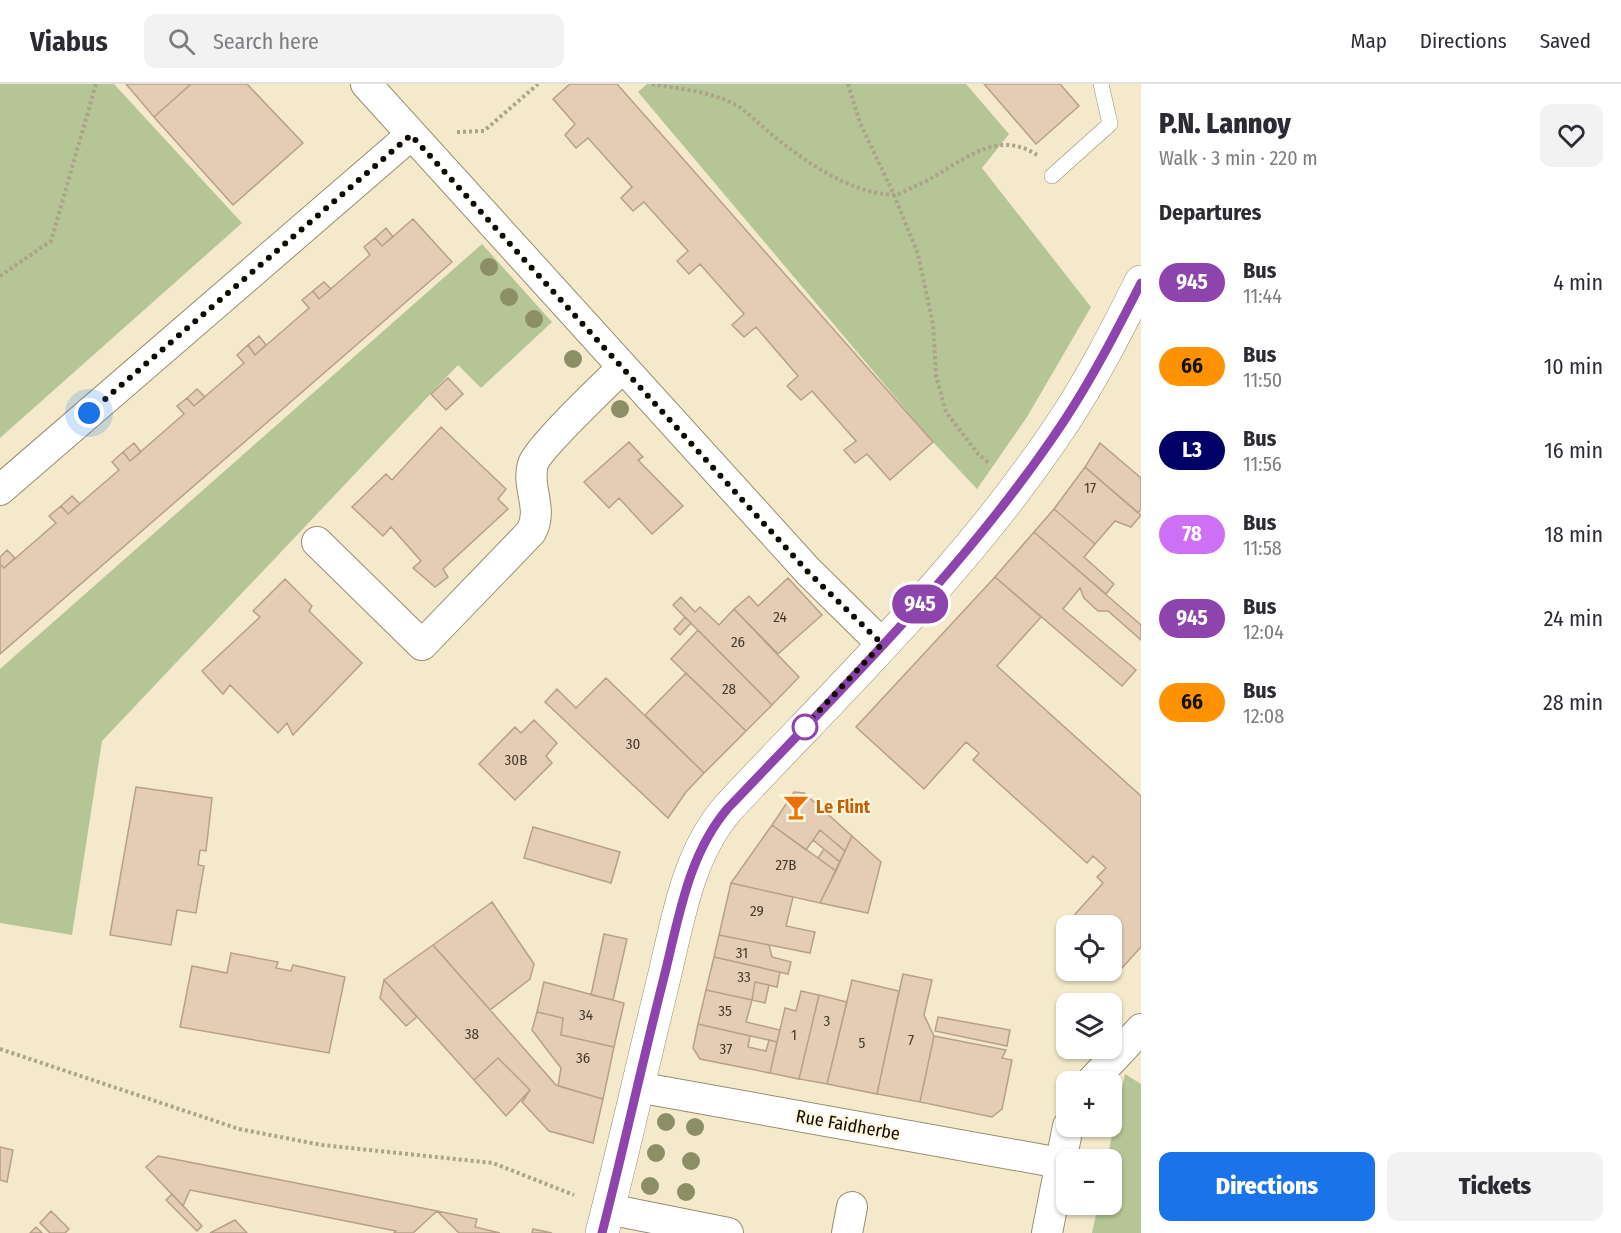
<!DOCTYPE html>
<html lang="en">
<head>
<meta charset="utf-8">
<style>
  body { margin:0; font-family:"Fira Sans Condensed",sans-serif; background:#f2f2f3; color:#2b2b33; height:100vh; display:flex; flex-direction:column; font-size:22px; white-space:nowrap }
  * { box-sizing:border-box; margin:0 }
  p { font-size:20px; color:#7c7c81 }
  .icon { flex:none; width:33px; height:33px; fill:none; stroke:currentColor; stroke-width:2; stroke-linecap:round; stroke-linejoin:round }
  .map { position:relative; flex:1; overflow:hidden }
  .drawer { display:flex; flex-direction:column; background:#fff; width:480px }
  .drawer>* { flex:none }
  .badge { padding:0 12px; border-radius:20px; font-size:21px; line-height:39px }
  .buttons { position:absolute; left:1056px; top:831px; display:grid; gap:12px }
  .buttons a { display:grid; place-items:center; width:66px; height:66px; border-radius:12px; background:#fff; box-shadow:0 2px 4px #0004; font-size:30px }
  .you { position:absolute; width:30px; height:30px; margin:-15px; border:4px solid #fff; border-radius:50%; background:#1a73e8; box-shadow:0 0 0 9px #1a73e833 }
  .map>.badge { position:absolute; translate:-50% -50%; box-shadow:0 0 0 3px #fff }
  h2 { padding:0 18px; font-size:22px; line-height:54px }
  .round { display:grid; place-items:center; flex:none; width:63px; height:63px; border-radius:12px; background:#f2f2f3 }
  .head { display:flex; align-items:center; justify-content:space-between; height:102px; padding:0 18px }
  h1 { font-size:28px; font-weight:800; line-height:45px }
  .primary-button { display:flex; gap:12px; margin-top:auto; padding:12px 18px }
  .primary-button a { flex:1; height:69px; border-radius:12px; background:#1a73e8; color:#fff; font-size:24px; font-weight:800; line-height:69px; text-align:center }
  .primary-button a+a { background:#f2f2f3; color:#2b2b33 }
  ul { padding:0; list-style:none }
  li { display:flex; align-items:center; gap:18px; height:84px; padding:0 18px }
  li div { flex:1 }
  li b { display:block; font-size:22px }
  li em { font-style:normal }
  li .badge { min-width:66px; font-weight:700; text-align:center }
  header { display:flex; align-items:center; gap:36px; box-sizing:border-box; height:84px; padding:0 30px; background:#fff; border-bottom:2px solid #e1e1e2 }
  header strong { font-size:28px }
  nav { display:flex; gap:33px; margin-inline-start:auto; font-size:21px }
  .search { width:420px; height:54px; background:#f2f2f3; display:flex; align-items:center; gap:15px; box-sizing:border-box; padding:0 21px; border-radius:12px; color:#7c7c81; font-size:22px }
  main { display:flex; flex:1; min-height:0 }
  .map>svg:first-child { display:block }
</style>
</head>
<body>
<header>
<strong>Viabus</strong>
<div class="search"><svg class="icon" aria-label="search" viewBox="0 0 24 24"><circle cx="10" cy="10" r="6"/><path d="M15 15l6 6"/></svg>Search here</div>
<nav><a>Map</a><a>Directions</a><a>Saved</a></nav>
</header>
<main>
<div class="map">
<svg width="1141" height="1149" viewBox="0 0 1141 1149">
  <rect width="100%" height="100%" fill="#f4eacb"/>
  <!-- green -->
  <path fill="#b5c595" d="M0,0h114l128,139 -242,215z
    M647,0h319l43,50 -27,34 109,139 -64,110 -50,72 -44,-47 -295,-350z
    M482,160l70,78 -71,66 -23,-23 -356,376 -30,194 -72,-12v-254z
    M1125,990l16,10v149h-49l6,-28 14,-1v-44l-5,-1z"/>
  <!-- building -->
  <path fill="#e5ccb4" stroke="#b8a088" stroke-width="1.5" d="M126,0h65l-37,33z
    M191,0h56l56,59 -70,62 -79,-88z
    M570,0h47l316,358 -43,38 -23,-26 -12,9 -11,-13 12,-9 -44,-50 -11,9 -14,-14 11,-10 -42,-49 -12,10 -12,-12 12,-11 -44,-50 -11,10 -12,-13 11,-10 -44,-49 -11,9 -12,-13 11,-11 -44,-49 -12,10 -11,-13 10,-11 -22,-25z
    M984,0h76l19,22 -43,38z
    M413,135l39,43 -452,392v-90l4,4 52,-45 -7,-7 12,-10 7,8 51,-44 -7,-8 11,-10 7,9 54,-47 -7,-8 10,-8 7,8 50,-43 -7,-8 11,-10 7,10 54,-47 -7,-8 11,-9 6,8 51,-44 -6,-8 11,-9 7,8z
    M386,144l7,9 -11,9 -7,-8z
    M324,198l7,7 -12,10 -6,-8z
    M259,252l7,9 -11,10 -7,-10z
    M448,294l15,16 -17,16 -15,-16z
    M197,305l8,8 -11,9 -7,-8z
    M441,343l65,62 -8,10 10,10 -65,60 5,8 -13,10 -22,-19 8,-7 -30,-34 -8,9 -31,-29 34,-33 6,6z
    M629,358l14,15 -5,3 45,46 -31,28 -33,-36 -10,10 -25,-26z
    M134,359l7,9 -11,9 -7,-9z
    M1100,359l41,35v31l-3,4 -53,-46z
    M1085,383l56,48 -10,12 -16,-6 -20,23 -41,-35z
    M72,412l8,8 -12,10 -7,-8z
    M1054,425l41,35 -11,13 30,27 -8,10 -72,-62z
    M1034,448l107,93v15l-33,-29h-10l-14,-13 -4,-10 -17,21 73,61 -14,16 -127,-109z
    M7,466l8,8 -11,10 -4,-4v-7z
    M995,493l46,40 -44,49 144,130v151l-19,21 -10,-9v-33h-43l2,-3 -2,-2 34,-38 -6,-6 9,-9 -13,-12 -6,7 -114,-103 6,-7 -13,-11 -42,47 -68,-62z
    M788,494l34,37 -44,39 -44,-45 15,-13 9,10z
    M285,495l27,27 -3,5 53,52 -69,72 -6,-12 -9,10 -48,-48 -7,9 -21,-23 58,-54 -7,-6z
    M681,513l14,15 5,-5 19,18 15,-16 65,68 -27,28 -99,-100z
    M685,533l6,6 -11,12 -6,-6z
    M698,546l74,75 -26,26 -75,-72z
    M686,589l60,58 -42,42 -59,-58z
    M606,594l98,95 -18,19 -18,26 -123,-116 12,-13 19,19z
    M534,636l23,23 -11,13 6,7 -37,37 -36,-36 36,-37 6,6z
    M136,703l76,11 -6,53 -6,-1 -2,15 6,1 -8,47 -19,-3 -6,35 -61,-10z
    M794,708l10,1 48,43 -7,15 -25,-21 -14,20 -34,-25z
    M772,741l64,46 -16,32 -89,-20z
    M533,743l87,25 -9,31 -87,-25z
    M820,746l25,21 -5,11 -27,-22z
    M852,752l29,26 -13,51 -48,-10z
    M824,765l16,13 -4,9 -18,-13z
    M731,799l62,14 -7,29 29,6 -5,21 -91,-18z
    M492,818l42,62 -4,15 -40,31 -57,-65z
    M604,850l23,5 -14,61 -22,-5z
    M719,851l50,10 3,12 19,5 -3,12 -74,-17z
    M433,861l123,140 47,14 -10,44 -44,-12 -27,-29 8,-12 -32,-32 -24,22 -90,-100z
    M231,869l47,9 -2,6 15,3 2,-6 52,12 -16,76 -149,-26 12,-61 35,7z
    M714,873l66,15 -3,15 -22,-5 -3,18 -46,-10z
    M903,890l29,6 -8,35 10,21 -14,66 -43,-8z
    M384,896l33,37 -11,9 -26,-28z
    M852,896l47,11 -22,103 -50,-10z
    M544,898l80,21 -10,44 -53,-12 2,-17 -26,-6z
    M755,898l14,3 -4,18 -13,-3z
    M706,906l46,10 -6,22 34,8 -3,12 -79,-18z
    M801,907l18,4 -20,84 -29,-6 15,-65 11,3z
    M819,911l28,7 -20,82 -28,-5z
    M537,928l26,6 -2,17 53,12 -11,52 -45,-13 3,-18 -29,-38z
    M938,933l72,13 -3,16 -72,-15z
    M698,940l52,12 -2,11 18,4 3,-11 8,2 -7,31 -70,-14 -7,-11z
    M934,952l72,14 -4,8 10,2 -10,49 -10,8 -72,-15z
    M498,974l32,32 -24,26 -32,-36z
    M0,1063l13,3 -6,32 -7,-2z
    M158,1072l123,24 156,31 -24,22h-19l2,-2 -206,-41 -7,16 -37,-39z
    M172,1110l30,32 -5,5 -31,-31z
    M51,1127l18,18 -4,4h-15l-10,-10z
    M437,1127l40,8 -2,8 25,6h-41z
    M235,1136l12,13h-37z
    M36,1143l6,6h-12z
    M533,1145l19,4h-20z"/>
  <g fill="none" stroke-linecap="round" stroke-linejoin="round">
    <!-- lane casing -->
    <g stroke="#968d70" stroke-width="16">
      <path id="lane" d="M1052,92l58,-52 -9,-40"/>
    </g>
    <!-- street casing -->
    <g stroke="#968d70" stroke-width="32">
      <path id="street" d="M366,0l442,487 74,73
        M0,406l411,-355
        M317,458l105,103 109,-113c13,-23 -5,-45 2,-68 5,-16 73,-80 89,-96
        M1091,998l50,-53
        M637,1003l423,76
        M608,1125l120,24
        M847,1149l5,-26
        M1047,1149l21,-107"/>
    </g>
    <!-- secondary casing -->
    <g stroke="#968d70" stroke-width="34">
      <path id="secondary" d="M602,1149c21,-81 39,-162 59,-243 16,-63 24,-132 67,-182 116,-124 242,-244 336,-387 29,-44 53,-91 77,-139"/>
    </g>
    <!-- path -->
    <path stroke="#aba38b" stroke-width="4" stroke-dasharray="3 3" stroke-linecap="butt" d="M652,0c28,5 58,7 84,21 12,7 24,20 35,29 35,28 75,57 121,61 7,0 15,-5 21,-8 43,-17 78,-62 124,-32
      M848,0l12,39 34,72 24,59 15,70 3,52 10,36 32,42 12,10
      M457,48l27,-1 54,-47
      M0,192l51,-35 45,-157
      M0,965l239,80 83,16 171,18 81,32"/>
    <!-- lane -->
    <use href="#lane" stroke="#fff" stroke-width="15"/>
    <!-- street -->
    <use href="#street" stroke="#fff" stroke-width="30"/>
    <!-- secondary -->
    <use href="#secondary" stroke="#fff" stroke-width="33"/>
  </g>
  <!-- trees -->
  <g fill="#8c8f66">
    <circle cx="489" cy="183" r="9"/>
    <circle cx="509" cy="213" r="9"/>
    <circle cx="534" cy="235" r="9"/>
    <circle cx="573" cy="275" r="9"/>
    <circle cx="620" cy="325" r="9"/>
    <circle cx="666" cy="1038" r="9"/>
    <circle cx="695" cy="1043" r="9"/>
    <circle cx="656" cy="1069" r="9"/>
    <circle cx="691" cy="1077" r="9"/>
    <circle cx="650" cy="1102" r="9"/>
    <circle cx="686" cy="1108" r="9"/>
  </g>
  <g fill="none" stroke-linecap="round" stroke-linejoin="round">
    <!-- line casing -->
    <g stroke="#fff" stroke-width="14">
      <path id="line" d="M602,1149c21,-82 39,-165 60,-248 16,-61 24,-128 66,-177 117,-123 242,-245 336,-387 29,-44 53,-91 77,-138"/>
    </g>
    <!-- line -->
    <use href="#line" stroke="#8e44ad" stroke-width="9"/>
    <!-- walk -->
    <path stroke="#0f0b03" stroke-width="6" stroke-dasharray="0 10.8" d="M89,329l322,-278 396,436 75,73 -79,84 2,-1"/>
  </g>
  <!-- icons -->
  <defs>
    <g id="bar-bare" transform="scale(2.07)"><path d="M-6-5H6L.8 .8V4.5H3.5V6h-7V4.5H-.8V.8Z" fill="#e8710a" stroke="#fff8de" stroke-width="2.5" paint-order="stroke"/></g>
  </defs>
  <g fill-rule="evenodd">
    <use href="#bar-bare" x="796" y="723"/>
  </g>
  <!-- markers -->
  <circle fill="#fff" stroke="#8e44ad" stroke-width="3" cx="805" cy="643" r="12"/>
  <g text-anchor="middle" stroke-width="4.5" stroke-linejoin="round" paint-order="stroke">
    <!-- number labels -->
    <g font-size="15" fill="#443b2f">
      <text x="1090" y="409">17</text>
      <text x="780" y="538">24</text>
      <text x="738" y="563">26</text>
      <text x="729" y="610">28</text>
      <text x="633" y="665">30</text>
      <text x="516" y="681">30B</text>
      <text x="786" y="786">27B</text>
      <text x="757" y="832">29</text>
      <text x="742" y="874">31</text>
      <text x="744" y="898">33</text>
      <text x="725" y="932">35</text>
      <text x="586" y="936">34</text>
      <text x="827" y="942">3</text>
      <text x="472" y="955">38</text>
      <text x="794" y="956">1</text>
      <text x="911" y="961">7</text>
      <text x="862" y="964">5</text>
      <text x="726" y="970">37</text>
      <text x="583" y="979">36</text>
    </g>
    <!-- food labels -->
    <g font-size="18" font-weight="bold" fill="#c56008" stroke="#fff8de" text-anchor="start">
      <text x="816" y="729">Le Flint</text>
    </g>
    <!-- street labels -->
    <g font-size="18" fill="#0f0b03" stroke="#fff8de">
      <text transform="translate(848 1041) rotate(10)" y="6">Rue Faidherbe</text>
    </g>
  </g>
</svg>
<div class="buttons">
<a><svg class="icon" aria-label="locate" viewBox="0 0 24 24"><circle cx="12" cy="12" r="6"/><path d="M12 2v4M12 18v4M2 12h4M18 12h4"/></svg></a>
<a><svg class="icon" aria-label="layers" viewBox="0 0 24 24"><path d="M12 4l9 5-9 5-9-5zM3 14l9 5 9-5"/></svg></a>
<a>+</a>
<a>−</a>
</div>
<div class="you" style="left:89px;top:329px"></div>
<b class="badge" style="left:920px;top:520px;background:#8e44ad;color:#fff">945</b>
</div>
<section class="drawer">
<div class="head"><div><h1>P.N. Lannoy</h1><p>Walk · 3 min · 220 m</p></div><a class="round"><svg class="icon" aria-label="heart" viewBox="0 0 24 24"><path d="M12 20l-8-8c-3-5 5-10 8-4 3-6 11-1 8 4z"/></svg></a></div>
<h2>Departures</h2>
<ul>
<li><span class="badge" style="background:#8e44ad;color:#fff">945</span><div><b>Bus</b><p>11:44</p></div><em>4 min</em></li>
<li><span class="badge" style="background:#ff9200;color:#111">66</span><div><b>Bus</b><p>11:50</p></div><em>10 min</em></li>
<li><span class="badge" style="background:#006;color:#fff">L3</span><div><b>Bus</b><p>11:56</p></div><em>16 min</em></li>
<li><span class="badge" style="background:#ce70f6;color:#fff">78</span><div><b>Bus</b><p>11:58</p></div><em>18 min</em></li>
<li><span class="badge" style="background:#8e44ad;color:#fff">945</span><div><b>Bus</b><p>12:04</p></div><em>24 min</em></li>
<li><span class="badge" style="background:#ff9200;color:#111">66</span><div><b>Bus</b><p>12:08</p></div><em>28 min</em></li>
</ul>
<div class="primary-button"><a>Directions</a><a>Tickets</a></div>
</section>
</main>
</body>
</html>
